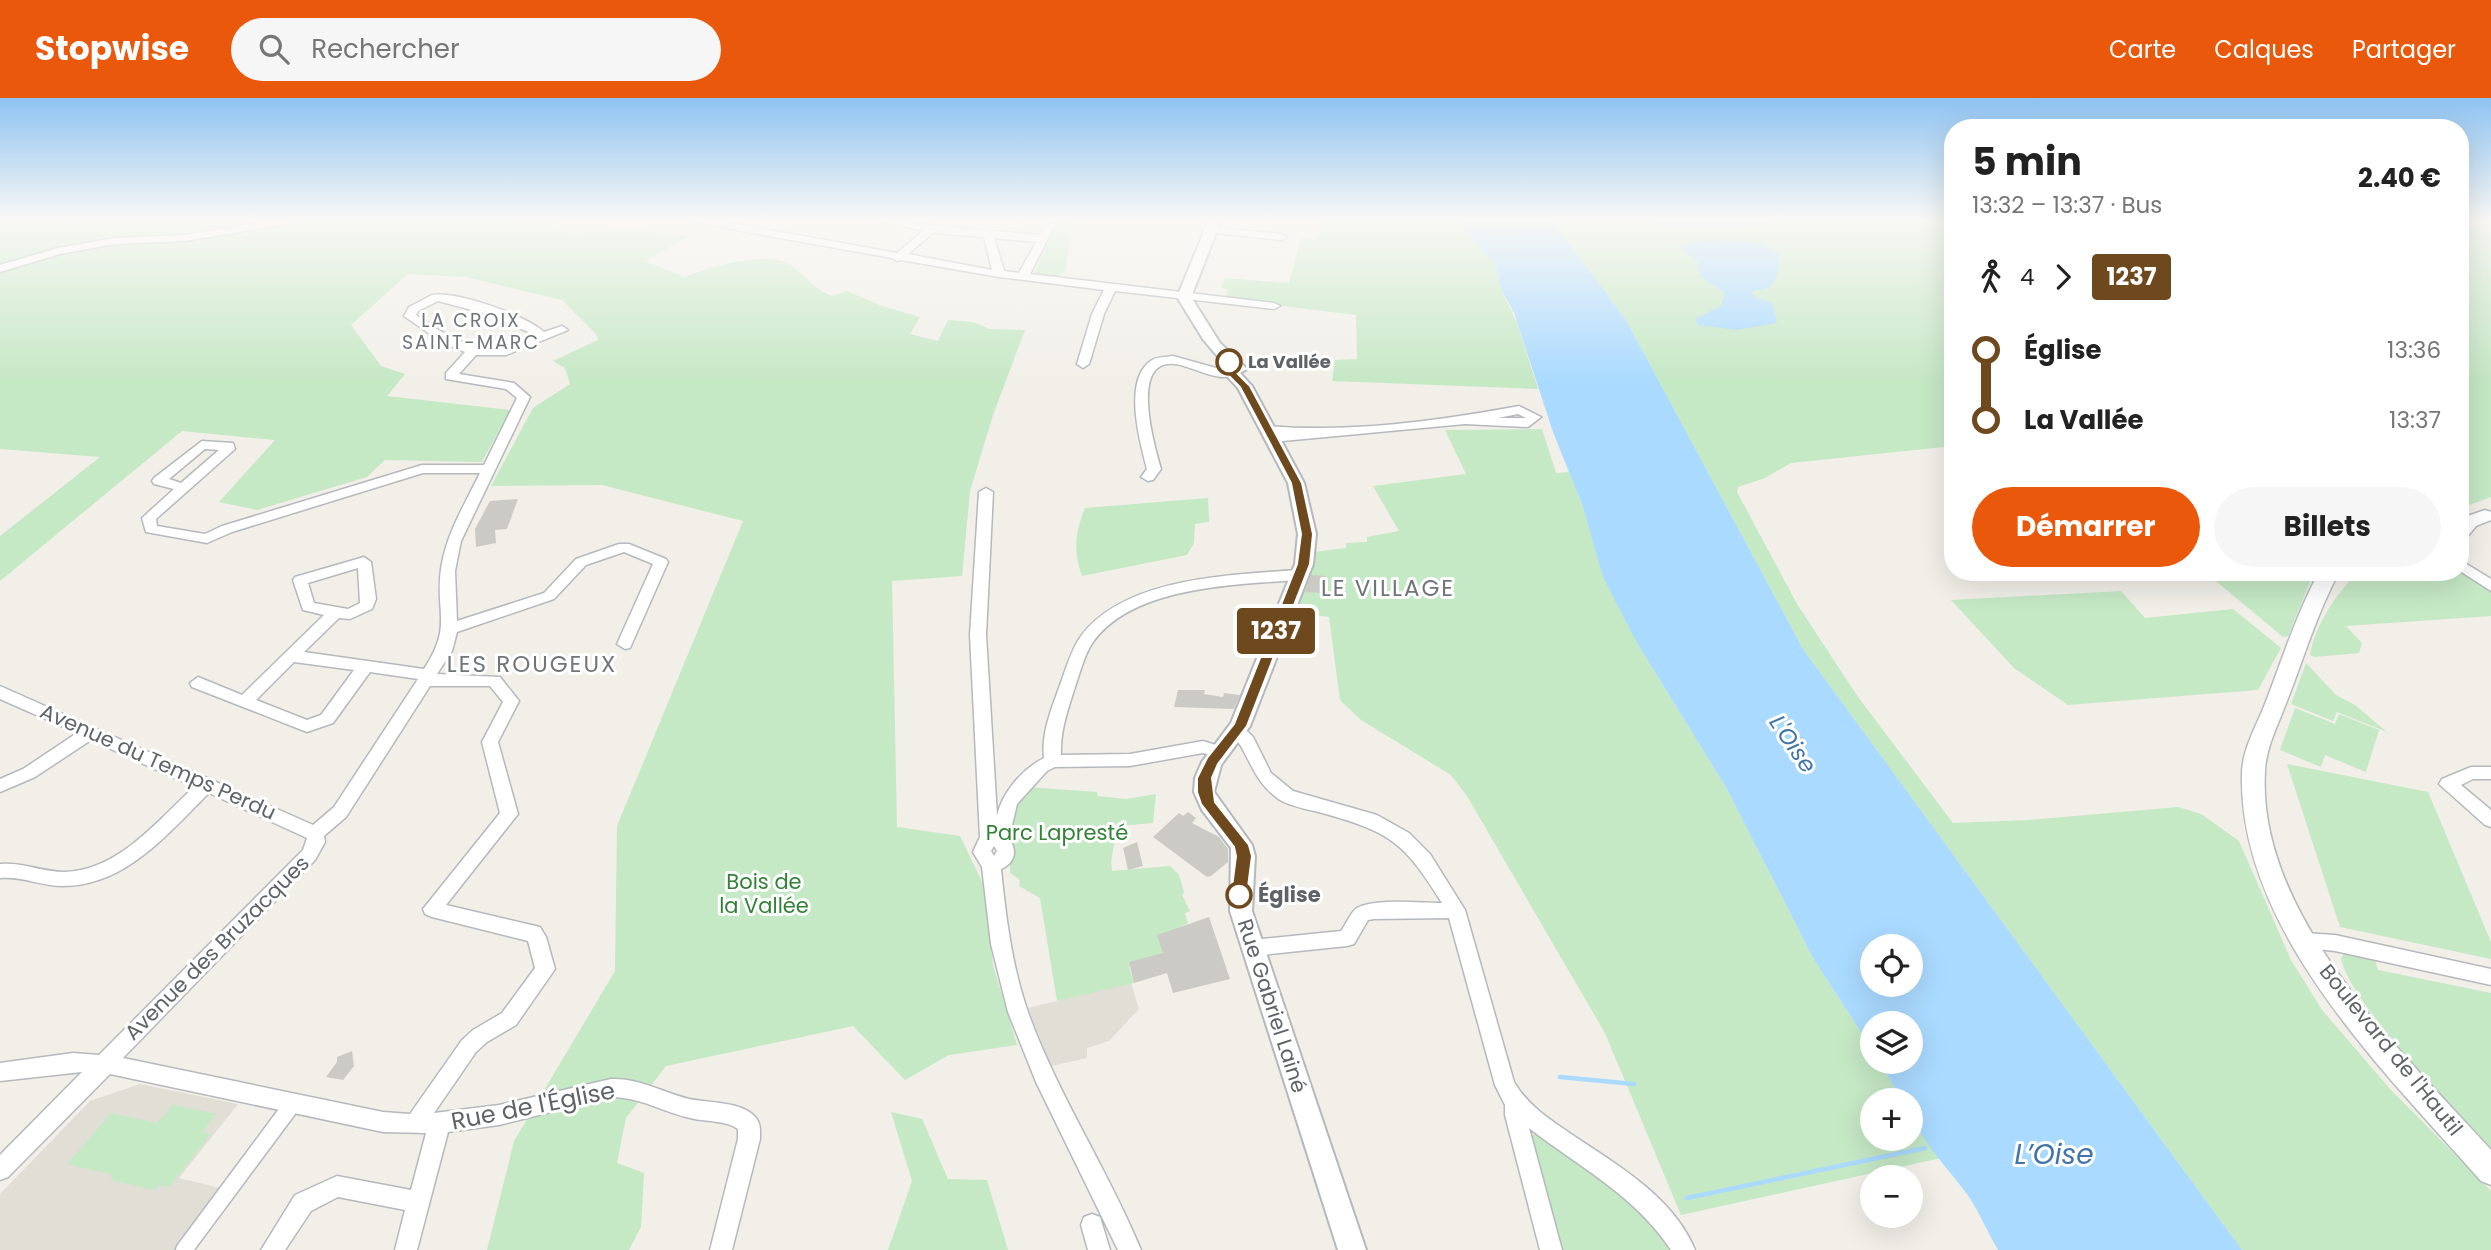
<!DOCTYPE html>
<html lang="fr">
<head>
<meta charset="utf-8">
<style>
  body { margin:0; font-family:Poppins,sans-serif; background:#f6f6f6; color:#222; height:100vh; display:flex; flex-direction:column; font-size:26px; white-space:nowrap }
  * { box-sizing:border-box; margin:0 }
  p { font-size:23px; color:#767676 }
  .icon { flex:none; width:38px; height:38px; fill:none; stroke:currentColor; stroke-width:2; stroke-linecap:round; stroke-linejoin:round }
  .map { position:relative; flex:1; overflow:hidden }
  .side { position:absolute; left:1944px; top:21px; width:525px; height:462px; display:flex; flex-direction:column; background:#fff; border-radius:28px; box-shadow:0 7px 28px #0002 }
  .side>* { flex:none }
  .badge { padding:0 14px; border-radius:5px; font-size:24px; line-height:46px }
  .buttons { position:absolute; left:1860px; top:836px; display:grid; gap:14px }
  .buttons a { display:grid; place-items:center; width:63px; height:63px; border-radius:50%; background:#fff; box-shadow:0 7px 28px #0002; font-size:35px }
  .map>.badge { position:absolute; translate:-50% -50%; box-shadow:0 0 0 4px #fff }
  .legs { display:flex; align-items:center; gap:10px; height:77px; padding:0 28px; font-size:23px }
  .legs p { margin-inline-start:auto }
  .head { display:flex; align-items:center; justify-content:space-between; height:119px; padding:0 28px }
  h1 { font-size:38px; font-weight:700; line-height:52px }
  .cta { display:flex; gap:14px; margin-top:auto; padding:14px 28px }
  .cta a { flex:1; height:80px; border-radius:42px; background:#ea580c; color:#fff; font-size:28px; font-weight:700; line-height:80px; text-align:center }
  .cta a+a { background:#f6f6f6; color:#222 }
  ul { padding:0 28px; list-style:none }
  li { display:flex; align-items:center; gap:24px; height:70px; font-size:26px }
  li i { display:grid; place-items:center; width:10px; height:100%; margin:0 9px; background:currentColor }
  li i::after { content:''; width:18px; height:18px; margin:-9px; border:5px solid; border-radius:50%; background:#fff }
  li p { margin-inline-start:auto }
  li:first-child i { background:linear-gradient(#0000 50%,currentColor 0) }
  li:last-child i { background:linear-gradient(currentColor 50%,#0000 0) }
  header { display:flex; align-items:center; gap:42px; box-sizing:border-box; height:98px; padding:0 35px; background:#ea580c; color:#fff }
  header strong { font-size:33px }
  nav { display:flex; gap:38px; margin-inline-start:auto; font-size:24px }
  .search { width:490px; height:63px; background:#f6f6f6; display:flex; align-items:center; gap:18px; box-sizing:border-box; padding:0 24px; border-radius:38px; color:#767676; font-size:26px }
  .map>svg:first-child { display:block }
</style>
</head>
<body>
<header>
<strong>Stopwise</strong>
<div class="search"><svg class="icon" aria-label="search" viewBox="0 0 24 24"><circle cx="10" cy="10" r="6"/><path d="M15 15l6 6"/></svg>Rechercher</div>
<nav><a>Carte</a><a>Calques</a><a>Partager</a></nav>
</header>
<div class="map">
<svg width="2491" height="1152" viewBox="0 0 2491 1152">
  <rect width="100%" height="100%" fill="#f1efe8"/>
  <!-- education -->
  <path fill="#e1ded6" d="M1131,885l8,26 -30,32 -22,7v10l-36,8 -23,-58z
    M140,986l98,20 -59,74 41,10 -43,62h-177v-56l90,-93z"/>
  <!-- green -->
  <path fill="#c5e8c5" d="M0,122h237l4,14 69,-14h252l-11,10 23,3 59,-3 57,6 -45,25 39,16c26,-10 85,-29 110,-10 17,13 14,18 38,29l15,-5 35,15 38,11 -10,17 28,7 10,-21 25,2 17,7 35,1 -32,85 -23,76 -8,85 -70,5 5,246 63,9 24,50 9,79 24,80 -68,10 -44,25 -52,-54 -187,40 -40,52 -9,45 27,10 -3,54 -12,23h-142l27,-109 101,-170 2,-145 126,-305 -141,-36 -111,1 42,-78 37,-24 -5,-16 -12,-7 45,-21 -1,-5 -35,-35 -97,-23 -57,-3 -57,51 30,41 24,8 -18,22 123,14 -28,52 -97,-2 -18,17 -110,33 -38,-8 56,-62 -93,-9 -182,150v-45l100,-79 -100,-8z
    M1056,122h18l-9,51 -10,7 -21,-3z
    M1322,122h136l37,42 6,27 16,34 21,66 -206,-8 3,-21 22,-1 -1,-44 -131,-16 3,-10 -7,-1 4,-10 64,5 12,-45 15,2z
    M1552,122h401v226l-162,17 -26,15 -27,9 -1,5 60,112 61,93 95,126 76,-3 149,-13 23,7 38,27 52,119 31,50 68,79 101,102v59h-249l-439,-601 -177,-329z
    M2465,129l26,6v264l-30,11 -1,-280z
    M1542,331l14,44 13,-1 68,171 90,146 86,169 59,91v13h8l22,39h-30v38h39v-23l30,42 -260,57 -76,-182 -138,-237 -16,-21 -90,-55 -21,-20 -11,-83 -33,-5 7,-40 11,-20 32,-4v-5l21,-1v-5l32,-6 -26,-45 93,-12 -21,-44z
    M1208,400l1,24 -14,2 -1,19 -7,12 -105,21c-9,-26 -7,-42 3,-68z
    M2461,473l30,20v25l-145,10 16,17 -3,10 -45,4 -4,-2c4,-28 28,-65 49,-83z
    M2205,474h109l-26,64 -5,1z
    M2121,493l24,27 88,-9 48,39 -23,42 -190,15 -54,-37 -63,-68z
    M2306,565l30,32 19,10 32,27 -50,-20 -4,9 -42,-17z
    M2295,610l40,16 4,-10 40,16 -13,42 -41,-17 -4,12 -41,-17z
    M2287,666l141,28 63,150v17l-151,-32z
    M1027,689l70,5 1,4 28,3 30,-5 -3,29 -36,3 -6,36 1,9 58,-5 9,9 5,17 -2,3 8,16 -5,2 3,10 -15,7 -9,26 -35,11 5,16 -77,18 -17,-103 -21,-12 1,-6 -10,-7 1,-65z
    M2345,854l30,7 3,11 113,23v155c-34,-38 -142,-145 -150,-190z
    M173,1007l43,9 -14,18 9,2 -42,53 -10,-2 -4,5 -45,-10 3,-5 -46,-11 44,-51 46,10z
    M891,1014l31,7 26,60 39,1 21,70h-120l24,-69z
    M1536,1035l100,69 18,20 15,28h-106l-35,-113z"/>
  <!-- water -->
  <path fill="#aadaff" fill-rule="evenodd" d="M1458,122h94l74,100 177,329 439,601h-244c-10,-17 -18,-36 -29,-53 -19,-28 -58,-63 -58,-96h-9l-22,-39h31v-38h-39v25l-59,-91 -86,-169 -90,-146 -34,-66 -20,-70 -30,-75 -39,-119 -13,-24 -6,-27 -10,-8zM1872,849h39v38h-39z
    M1645,122h123l-3,5 -91,4z
    M1694,143c19,0 93,-8 85,25 -1,5 -4,17 -8,20 -5,5 -14,3 -20,6l4,5 17,6 5,20 -41,7 -38,-5 -3,-6 26,-13 4,-13 -24,-16 -4,-16 -19,-14z"/>
  <g fill="none" stroke-linecap="round" stroke-linejoin="round">
    <!-- stream-far1 -->
    <path stroke="#aadaff" stroke-width="2.5" d="M65,122l5,3"/>
    <!-- stream -->
    <path stroke="#aadaff" stroke-width="4.5" d="M1560,979l74,7
      M1687,1100l238,-50"/>
  </g>
  <!-- building -->
  <path fill="#cccac5" d="M518,401l-11,30 -12,1 1,13 -20,4 -1,-18 15,-28z
    M1311,477l14,1 -1,17 -19,-1z
    M1178,592h27l-1,4 19,3 1,-4 16,2 -6,14 -60,-2z
    M1188,714l8,6 -4,5 27,14 9,12v13l-17,14 -4,1 -54,-40 26,-24 4,3z
    M1137,744l6,24 -15,4 -5,-22z
    M1209,819l21,62 -57,14 -6,-20 -33,10 -5,-21 34,-9 -6,-18z
    M352,953l2,15 -11,14 -17,-3 11,-15v-5z"/>
  <g fill="none" stroke-linecap="round" stroke-linejoin="round">
    <!-- pedestrian casing -->
    <g stroke="#b5b8bc" stroke-width="19">
      <path id="pedestrian" d="M184,1152l110,-148"/>
    </g>
    <!-- minor casing -->
    <g stroke="#b5b8bc" stroke-width="3">
      <path id="minor" d="M274,122h25l-5,3 -110,18 -69,3 -55,10 -60,18v-7l58,-17 57,-10 69,-3z
        M692,122h23l182,33 26,-22 -45,-11 161,15 8,-15h10l-27,54 244,29 6,3 -6,3 -159,-18 -11,23 -15,50 -6,4 -6,-4 15,-50 12,-24 -105,-13 -98,-17 -4,1 -5,-3 -195,-35zM933,135l51,4 8,33 -84,-16zM994,140l42,4 -17,31 -15,-2z
        M1208,129l74,7 5,3 -5,3 -78,-8 -1,-2z
        M432,197c25,-4 93,20 112,37l18,-6 6,4 -62,25h-30l-17,19 55,9 16,14 -69,144 -6,30 2,50 87,-28 32,-34 43,-15h10l37,15 2,3 -38,86 -5,1 -8,-5 36,-80 -29,-12 -38,13 -32,34 -97,33 -5,19 -15,23 63,3 19,24 -21,41 20,72 -72,91 94,22 6,10 9,32 -39,56 -29,17 -11,10 -42,61 65,-8 112,-26c28,-1 51,13 78,20 19,4 54,2 67,19 5,6 4,14 4,21l-28,111h-22l28,-111v-10c-13,-9 -32,-7 -48,-11 -27,-6 -50,-21 -79,-21l-112,28 -51,7 -31,118h-22l10,-40 -67,-13 -27,14 -26,39h-24l34,-55 42,-19 74,14 15,-57 -43,-1 -273,-58 -102,103 -8,3v-25l82,-83 -82,9v-18l73,-10 26,2 204,-205 4,-12 -98,-45c-41,40 -83,93 -146,93 -22,0 -41,-10 -63,-8v-14c23,-2 42,8 65,8 54,-2 92,-51 129,-85l-103,-47 -56,37 -35,15v-13l23,-10 54,-36 -77,-34v-13l313,139 21,-18 84,-128 -48,-7 -37,51 -26,9 -115,-45 -2,-4 8,-6 44,18 82,-80 -21,-5 -10,-30 2,-3 69,-20 7,5 5,37 -4,10 -22,10 -11,-1 -35,34 120,17c29,-44 11,-56 17,-100 5,-35 24,-65 39,-96h-57l-191,59 -25,11 -61,-11 -4,-14 32,-29 -20,-5 -2,-3 2,-3 48,-37 31,2 2,6 -79,70 1,7 48,8 17,-8 200,-61h62l33,-67 -11,-9 -60,-10v-6l19,-21 -22,-9 -39,-27 5,-9zM438,203l49,13 46,20c-39,32 -83,5 -117,-19l2,-4zM205,351l14,1 -38,33 -12,-4zM358,470l2,35 -12,6 -34,-6 -6,-20zM294,564l60,8 -33,45 -14,5 -51,-20zM430,588h60l13,16 -21,40 18,71 -77,96 2,5 7,3 96,24 7,27 -33,45 -29,17 -11,10 -52,74 -27,-2 -260,-54 192,-198 10,-18 -1,-6 22,-19z
        M1173,258l43,12 19,2 2,3c-16,12 -44,-7 -62,-9 -46,-6 -21,81 -14,105l-8,11 -5,1 -7,-4 6,-8c-7,-27 -25,-90 5,-109 5,-3 14,-3 21,-4z
        M1519,308l22,11 -13,10 -63,-3 -193,18 -6,-4 6,-4 -10,-4 6,-4c83,7 169,-5 251,-20zM1518,316l8,4h-28z
        M986,390l7,4 -7,143 11,181c5,-23 25,-47 47,-58 -3,-25 8,-50 16,-73 6,-16 11,-35 21,-49 44,-59 150,-61 216,-66l7,5 -7,5c-63,5 -164,6 -204,62 -9,13 -13,31 -18,45 -7,22 -15,44 -14,68l69,-1 73,-13 22,7 2,4 -2,4 -6,2 -16,-5 -73,13 -75,1 -8,4 -30,33 -8,34c8,12 7,25 -8,31 5,49 11,99 28,146 30,82 79,155 112,235h-23l-82,-168 -28,-70 -17,-68 -9,-77 -9,-15 7,-15 -10,-202 9,-143zM994,748l3,5 -3,5 -3,-5z
        M2460,462l31,19v12l-31,-20z
        M1237,627l6,2 10,10 18,36 22,18 84,24 32,18 21,21 35,56 49,172c14,24 38,39 60,54 45,30 100,62 121,114h-24c-36,-55 -92,-83 -142,-122l33,122h-22l-35,-135v-10l-10,-20 -46,-167 -75,1 -6,1 -14,24 -7,2 -95,10 -7,-2 -2,-6 2,-6 7,-2 89,-9c5,-7 10,-19 16,-23 18,-10 64,-5 85,-5 -37,-59 -49,-70 -116,-89 -14,-4 -34,-7 -46,-14 -21,-14 -27,-32 -38,-52 -3,-6 -9,-11 -13,-17l2,-4z
        M2471,669h20v12h-18l-12,6 30,25v17l-6,-2 -46,-41 3,-5z
        M2304,835l31,2 156,34v16l-156,-34 -38,-4 -2,-6 2,-6z
        M1092,1116l8,3 10,33h-22l-7,-25 3,-8z"/>
    </g>
    <!-- tertiary casing -->
    <g stroke="#b5b8bc" stroke-width="4">
      <path id="tertiary" d="M1209,122h12l-30,77 29,46 27,26 -7,4 12,13 52,97 12,51 -3,30 -63,162 -29,39 -7,27 38,53 3,11 -3,55 114,339h-28l-108,-339 1,-63 -29,-38 -8,-18 1,-14 7,-16 29,-39 64,-159 3,-30 -10,-51 -50,-95 -14,-15 -1,-10 -20,-24 -26,-42z"/>
    </g>
    <!-- secondary casing -->
    <g stroke="#b6babf" stroke-width="3">
      <path id="secondary" d="M2485,412l6,2v8l-15,6 -9,11 -7,2 2,-21z
        M2319,474h20c-23,43 -36,89 -54,134 -8,21 -19,42 -20,65 -9,144 137,281 226,379v35l-10,-4c-96,-109 -243,-251 -239,-407 0,-24 14,-47 23,-70 17,-44 31,-89 54,-132z"/>
    </g>
    <!-- pedestrian -->
    <use href="#pedestrian" stroke="#fff" stroke-width="16"/>
    <!-- minor -->
    <use href="#minor" fill="#fff" fill-rule="evenodd"/>
    <!-- tertiary -->
    <use href="#tertiary" fill="#fff" fill-rule="evenodd"/>
    <!-- secondary -->
    <use href="#secondary" fill="#fff" fill-rule="evenodd"/>
  </g>
  <!-- sky -->
  <linearGradient id="sky" x2="0" y2="1"><stop stop-color="#8fc3f1"/><stop offset="0.43" stop-color="#f9f8f5"/><stop offset="1" stop-color="#f9f8f5" stop-opacity="0"/></linearGradient>
  <rect width="2491" height="283" fill="url(#sky)"/>
  <!-- line-1 -->
  <path fill="#6e491e" stroke="#fff" stroke-width="2" d="M1229,260l5,4 2,10 14,14 52,97 11,51 -3,30 -63,162 -29,38 -6,14 3,24 34,43 3,11 -5,39 -8,6 -8,-6 5,-39 -2,-9 -33,-43 -4,-12v-14l10,-20 27,-34 63,-160 4,-30 -10,-51 -51,-96 -14,-14 -2,-11z"/>
  <!-- markers -->
  <g fill="#fff" stroke="#6e491e" stroke-width="3.5">
    <circle cx="1229" cy="264" r="12"/>
    <circle cx="1239" cy="797" r="12"/>
  </g>
  <g text-anchor="middle" stroke-width="6" stroke-linejoin="round" paint-order="stroke">
    <!-- far-stop labels -->
    <g font-size="18" font-weight="bold" fill="#5f6368" stroke="#fff" text-anchor="start">
      <text x="1248" y="270">La Vallée</text>
    </g>
    <!-- far-neighbourhood labels -->
    <g font-size="19" letter-spacing="2" fill="#70757a" stroke="#fff">
      <text x="471" y="229">LA CROIX<tspan x="471" dy="22">SAINT-MARC</tspan></text>
    </g>
    <!-- street labels -->
    <g font-size="21" fill="#5f6368" stroke="#fff">
      <text transform="translate(158 664) rotate(24)" y="7">Avenue du Temps Perdu</text>
      <text transform="translate(217 850) rotate(-45)" y="7">Avenue des Bruzacques</text>
      <text transform="translate(1272 908) rotate(72)" y="7">Rue Gabriel Lainé</text>
      <text transform="translate(2391 952) rotate(51)" y="7">Boulevard de l'Hautil</text>
    </g>
    <!-- park labels -->
    <g font-size="21" fill="#348238" stroke="#fff">
      <text x="1057" y="742">Parc Lapresté</text>
      <text x="764" y="791">Bois de<tspan x="764" dy="24">la Vallée</tspan></text>
    </g>
    <!-- stop labels -->
    <g font-size="21" font-weight="bold" fill="#5f6368" stroke="#fff" text-anchor="start">
      <text x="1258" y="804">Église</text>
    </g>
    <!-- neighbourhood labels -->
    <g font-size="23" letter-spacing="2" fill="#70757a" stroke="#fff">
      <text x="1388" y="498">LE VILLAGE</text>
      <text x="532" y="574">LES ROUGEUX</text>
    </g>
    <!-- water labels -->
    <g font-size="23" font-style="italic" fill="#4174aa" stroke="#fff">
      <text transform="translate(1793 646) rotate(56)" y="8">L'Oise</text>
    </g>
    <!-- near-street labels -->
    <g font-size="24" fill="#5f6368" stroke="#fff">
      <text transform="translate(533 1008) rotate(-11)" y="8">Rue de l'Église</text>
    </g>
    <!-- near-water labels -->
    <g font-size="28" font-style="italic" fill="#4174aa" stroke="#fff">
      <text x="2054" y="1066">L’Oise</text>
    </g>
  </g>
</svg>
<div class="buttons">
<a><svg class="icon" aria-label="locate" viewBox="0 0 24 24"><circle cx="12" cy="12" r="6"/><path d="M12 2v4M12 18v4M2 12h4M18 12h4"/></svg></a>
<a><svg class="icon" aria-label="layers" viewBox="0 0 24 24"><path d="M12 4l9 5-9 5-9-5zM3 14l9 5 9-5"/></svg></a>
<a>+</a>
<a>−</a>
</div>
<b class="badge" style="left:1276px;top:533px;background:#6e491e;color:#fff">1237</b>
<section class="side">
<div class="head"><div><h1>5 min</h1><p>13:32 – 13:37 · Bus</p></div><b>2.40 €</b></div>
<div class="legs"><svg class="icon" aria-label="walk" viewBox="0 0 24 24"><circle cx="13" cy="4" r="2"/><path d="M13 8l-2 6 4 7M11 14l-3 7M7 12l3-4h3l4 4"/></svg>4<svg class="icon" aria-label="forward" viewBox="0 0 24 24"><path d="M9 5l7 7-7 7"/></svg><b class="badge" style="background:#6e491e;color:#fff">1237</b></div>
<ul>
<li><i style="color:#6e491e"></i><b>Église</b><p>13:36</p></li>
<li><i style="color:#6e491e"></i><b>La Vallée</b><p>13:37</p></li>
</ul>
<div class="cta"><a>Démarrer</a><a>Billets</a></div>
</section>
</div>
</body>
</html>
